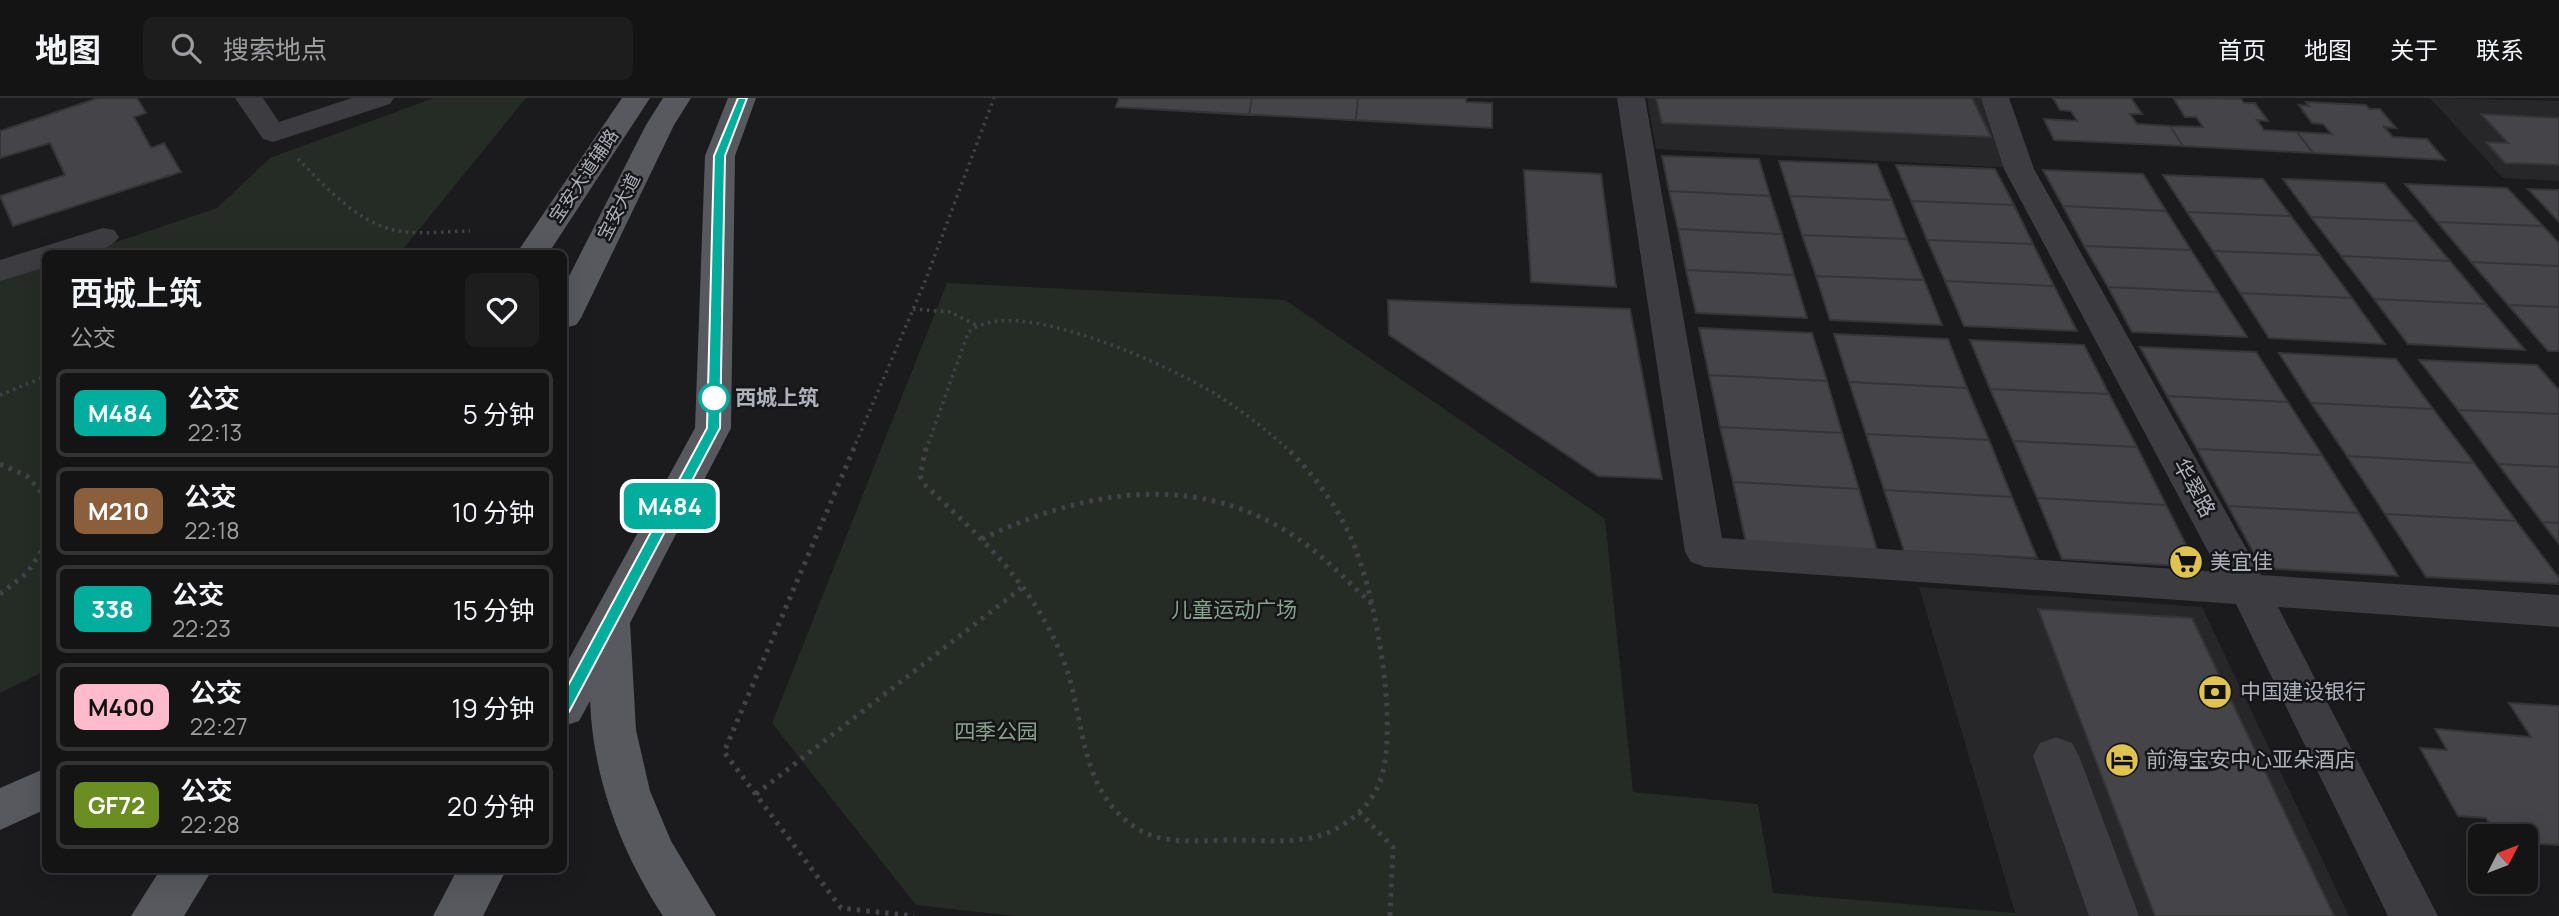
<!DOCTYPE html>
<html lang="zh">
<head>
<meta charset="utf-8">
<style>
  body { margin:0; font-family:Manrope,"Noto Sans SC",sans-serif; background:#1d1d1e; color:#f1f3f6; height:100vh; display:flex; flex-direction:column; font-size:26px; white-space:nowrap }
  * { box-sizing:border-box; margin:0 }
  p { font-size:23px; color:#9d9ea0 }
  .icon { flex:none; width:38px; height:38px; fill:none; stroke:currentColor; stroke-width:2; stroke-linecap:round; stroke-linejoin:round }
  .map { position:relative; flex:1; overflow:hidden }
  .sheet { position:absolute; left:42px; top:152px; width:525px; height:623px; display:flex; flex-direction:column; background:#141415; border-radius:10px; box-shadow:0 7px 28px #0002,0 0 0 2px #333334 }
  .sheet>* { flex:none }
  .badge { padding:0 14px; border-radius:10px; font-size:24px; line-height:46px }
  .needle { width:46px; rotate:48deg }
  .buttons { position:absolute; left:2468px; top:726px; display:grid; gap:14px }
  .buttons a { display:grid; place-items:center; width:70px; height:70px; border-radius:10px; background:#141415; box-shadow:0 7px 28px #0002,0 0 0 2px #333334; font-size:35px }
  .map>.badge { position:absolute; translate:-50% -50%; box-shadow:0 0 0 4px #fff }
  .round { display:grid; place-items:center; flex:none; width:74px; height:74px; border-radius:10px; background:#1d1d1e }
  .summary { display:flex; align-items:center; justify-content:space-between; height:119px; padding:0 28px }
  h1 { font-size:33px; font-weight:600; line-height:52px }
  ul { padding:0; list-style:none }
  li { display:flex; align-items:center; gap:21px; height:88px; margin:0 14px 10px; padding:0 14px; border:4px solid #333334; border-radius:10px }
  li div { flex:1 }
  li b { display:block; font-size:26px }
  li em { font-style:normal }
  li .badge { min-width:77px; font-weight:700; text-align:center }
  header { display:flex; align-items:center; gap:42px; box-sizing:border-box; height:98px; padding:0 35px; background:#141415; border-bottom:2px solid #333334 }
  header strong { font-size:33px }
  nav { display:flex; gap:38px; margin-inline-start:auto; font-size:24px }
  .search { width:490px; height:63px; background:#1d1d1e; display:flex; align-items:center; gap:18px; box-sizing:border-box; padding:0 24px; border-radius:10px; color:#9d9ea0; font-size:26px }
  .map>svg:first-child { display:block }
</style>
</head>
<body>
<header>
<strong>地图</strong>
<div class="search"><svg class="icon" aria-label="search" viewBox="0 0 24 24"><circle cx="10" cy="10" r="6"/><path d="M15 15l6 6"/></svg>搜索地点</div>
<nav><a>首页</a><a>地图</a><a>关于</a><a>联系</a></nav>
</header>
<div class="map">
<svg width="2559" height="818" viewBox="0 0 2559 818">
  <rect width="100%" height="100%" fill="#1b1a1c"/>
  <!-- built -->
  <path fill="#272629" d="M1647,0h334l34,70 -359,-19z
    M2430,0l129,3v80l-56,-3z
    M1919,489l283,20 147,309h-333z"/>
  <!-- green -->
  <path fill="#252c26" d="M434,0h92l-127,156h-319l137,-46 53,-50z
    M45,167v406l-45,22v-413z
    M947,185l338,17 320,219 28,273 125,12 15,89 242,20 1,3h-1001l-99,-11 -144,-182z"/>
  <!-- building -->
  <path fill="#454549" stroke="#353538" stroke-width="2" d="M98,0h39l9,15 -12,4 17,31 13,-5 17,29 -168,54 -13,-30 65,-21 -15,-32 -50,15v-27z
    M1119,0h133l-3,17 -133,-8z
    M1119,0h347v4l26,1v25l-376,-21z
    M1358,0h108v4l26,1v25l-136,-8z
    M1656,0h316l19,39 -329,-14z
    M2053,0h78l11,16h-12l7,10 33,2 13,20 -129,-6 -10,-21 33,2 -6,-10 -11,-1z
    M2184,0l57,1 3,4h11l13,18 -11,-1 7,10 33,2 16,21 -130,-7 -13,-20 33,1 -7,-10h-11l-11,-18z
    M2306,4l60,3 3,4h11l16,19 -12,-1 9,10 34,2 18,21 -132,-7 -16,-21 35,2 -9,-10 -11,-1 -13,-18 10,1z
    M2481,16l78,4v47l-54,-2 -19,-21 22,1z
    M1662,58l97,3 11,37 -101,-5z
    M1779,63l98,3 15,36 -102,-4z
    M1896,67l99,4 19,36 -103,-4z
    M1524,72l77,4 15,113 -85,-5z
    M2043,72l100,4 23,37 -103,-5z
    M2163,77l100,4 28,37 -104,-4z
    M2283,81l101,4 32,38 -105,-4z
    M2405,86l102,4 36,38 -106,-4z
    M2528,91l31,1v32z
    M1669,93l101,5 12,38 -104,-5z
    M1790,98l102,4 15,39 -105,-4z
    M1911,103l103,4 19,39 -106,-4z
    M2063,108l103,5 25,39 -107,-4z
    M2187,114l104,4 29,39 -107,-4z
    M2311,119l105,4 34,40 -109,-5z
    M2437,124l106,4 16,17v23l-88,-4z
    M1678,131l104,5 12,41 -108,-5z
    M1802,137l105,4 17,41 -108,-4z
    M1927,142l106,4 21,42 -109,-5z
    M2084,148l107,4 27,42 -110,-5z
    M2213,153l107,4 32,43 -112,-5z
    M2341,158l109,5 36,43 -112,-5z
    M2471,164l88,4v41l-51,-2z
    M1686,172l108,5 13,43 -111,-5z
    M1816,178l108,4 18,45 -112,-5z
    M1945,183l109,5 23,45 -113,-5z
    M2108,189l110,5 29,45 -115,-5z
    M2240,195l112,5 33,46 -116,-6z
    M2374,201l112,5 39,46 -117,-6z
    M1388,202l242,9 32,170 -64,-3 -209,-141z
    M2508,207l51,2v44h-11z
    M1699,230l113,5 15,48 -118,-6z
    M1834,236l114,5 19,49 -118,-6z
    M1970,242l114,5 25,49 -119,-5z
    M2140,249l116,5 32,50 -121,-6z
    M2279,255l117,6 37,50 -122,-6z
    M2419,262l118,5 22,25v24l-101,-4z
    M1709,277l118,6 15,52 -122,-6z
    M1849,284l118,6 22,52 -123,-6z
    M1990,291l119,5 28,53 -124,-6z
    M2167,298l121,6 34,53 -125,-6z
    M2311,305l122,6 41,54 -127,-7z
    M2458,312l101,4v53l-61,-3z
    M1720,329l122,6 17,56 -126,-7z
    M1866,336l123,6 23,57 -128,-7z
    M2013,343l124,6 29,58 -129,-7z
    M2197,351l125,6 37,58 -131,-7z
    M2347,358l127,7 42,58 -131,-7z
    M2498,366l61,3v56l-17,-1z
    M1733,384l126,7 18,61 -131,-7z
    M1884,392l128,7 25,61 -133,-7z
    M2037,400l129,7 31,62 -135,-8z
    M2228,408l131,7 39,63 -136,-8z
    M2385,416l131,7 43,57v6l-133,-7z
    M2542,424l17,1v21z
    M2038,511l154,9 142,298h-179z
    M2509,605l50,3v139l-34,-2v-7h-28l-11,-18 -28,-2 -38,-68 27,2 -12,-21 96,8z"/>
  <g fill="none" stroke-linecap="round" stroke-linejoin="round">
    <!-- path-far1 -->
    <path stroke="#424348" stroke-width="3.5" stroke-dasharray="2.5 4.5" stroke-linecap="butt" d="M298,61c28,28 60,65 101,72 23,4 48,0 71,0
      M913,211l37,3 26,13
      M0,297l46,-19
      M853,352l73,-171 68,-181
      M926,352l42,-117c42,-42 204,34 249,62 26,16 49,35 72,55"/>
    <!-- path -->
    <path stroke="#424348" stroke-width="5" stroke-dasharray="3.5 6" stroke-linecap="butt" d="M854,350l-130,304 117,156 73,8
      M926,350l-6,28 6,10c45,42 91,84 121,139 10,19 19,38 24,59 14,54 14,110 65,144 29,19 71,11 104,12 36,1 76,5 107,-18 13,-9 25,-22 31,-36 24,-51 -3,-197 -27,-248 -15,-34 -38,-64 -64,-90
      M0,366l27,12 19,22
      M982,441c101,-49 216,-69 315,-1 28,19 51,44 76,67
      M0,496l27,-21 19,-29
      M756,696l268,-208
      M1359,714l34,35 -3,69"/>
    <!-- minor -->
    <path fill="#3c3c41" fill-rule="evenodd" d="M235,0h28l16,24 73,-24h42l-4,6 -117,38 -10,-3z
      M1617,0h28l77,440 497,34 -215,-403 -23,-71h28l25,71 227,406 298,20v32l-281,-20 160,309h-50l-152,-312 -531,-37 -14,-5 -6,-10z
      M103,130l11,2 5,7c-15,21 -51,17 -73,17v13l-46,14v-21z
      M2056,639l16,6 7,13 60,160h-50l-56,-160 7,-13z"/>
    <!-- major -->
    <path fill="#58595f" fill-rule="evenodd" d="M622,0h28l-102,156h-32z
      M663,0h28l-17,27 -93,193 -5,7 -12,3v-42l82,-161z
      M728,0h28l-21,58 -4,272 -101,195 6,107 14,61 21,50 45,75h-53c-42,-64 -70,-138 -73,-215l-11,20 -15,5v-58l131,-240 10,-272z
      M46,670v41l-46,21v-42z
      M160,772h52l-28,46h-53z
      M457,772h49l-23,46h-50z"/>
  </g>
  <!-- line -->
  <path fill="#01ad9c" stroke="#fff" stroke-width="2" d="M738,0h9l-22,58 -5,272 -151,284 -5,2 -8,-6 151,-280 7,-272z"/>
  <!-- icons -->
  <defs>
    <g id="supermarket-disc" transform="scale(1.75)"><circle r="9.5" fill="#dfc350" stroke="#161517"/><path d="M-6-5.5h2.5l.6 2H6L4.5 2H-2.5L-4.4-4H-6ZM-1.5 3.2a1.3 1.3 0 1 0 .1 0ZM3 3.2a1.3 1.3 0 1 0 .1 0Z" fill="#111"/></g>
    <g id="bank-disc" transform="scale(1.75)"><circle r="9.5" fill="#dfc350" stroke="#161517"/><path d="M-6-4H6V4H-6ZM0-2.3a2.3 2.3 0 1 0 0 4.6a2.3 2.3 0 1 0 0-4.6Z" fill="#111"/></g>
    <g id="hotel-disc" transform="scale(1.75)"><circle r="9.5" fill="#dfc350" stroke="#161517"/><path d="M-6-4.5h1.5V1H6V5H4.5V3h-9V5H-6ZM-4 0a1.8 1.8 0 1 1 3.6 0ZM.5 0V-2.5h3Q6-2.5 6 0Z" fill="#111"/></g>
  </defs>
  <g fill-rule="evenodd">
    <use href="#supermarket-disc" x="2186" y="464"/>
    <use href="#bank-disc" x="2215" y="594"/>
    <use href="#hotel-disc" x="2122" y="662"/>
  </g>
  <!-- markers -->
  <circle fill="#fff" stroke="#01ad9c" stroke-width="3.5" cx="714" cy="300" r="14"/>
  <g text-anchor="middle" stroke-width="5" stroke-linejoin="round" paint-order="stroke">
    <!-- far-street labels -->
    <g font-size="18" fill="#aeb0ba" stroke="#161517">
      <text transform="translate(584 78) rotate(-56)" y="6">宝安大道辅路</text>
      <text transform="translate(619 109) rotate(-63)" y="6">宝安大道</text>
    </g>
    <!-- stop labels -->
    <g font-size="21" font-weight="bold" fill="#aeb0ba" stroke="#161517" text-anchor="start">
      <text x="735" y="307">西城上筑</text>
    </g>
    <!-- street labels -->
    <g font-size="21" fill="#aeb0ba" stroke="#161517">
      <text transform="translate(2194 390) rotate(61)" y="7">华翠路</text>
    </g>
    <!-- poi labels -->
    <g font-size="21" fill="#aeb0ba" stroke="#161517" text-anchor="start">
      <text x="2210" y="471">美宜佳</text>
      <text x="2240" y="601">中国建设银行</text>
      <text x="2146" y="669">前海宝安中心亚朵酒店</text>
    </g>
    <!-- park labels -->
    <g font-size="21" fill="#88a38d" stroke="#161517">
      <text x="1234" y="519">儿童运动广场</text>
      <text x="996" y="641">四季公园</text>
    </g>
  </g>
</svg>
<div class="buttons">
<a><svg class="needle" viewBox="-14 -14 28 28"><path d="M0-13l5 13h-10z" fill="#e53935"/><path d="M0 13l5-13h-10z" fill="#9d9ea0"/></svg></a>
</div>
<b class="badge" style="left:670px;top:408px;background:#01ad9c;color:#fff">M484</b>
<section class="sheet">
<div class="summary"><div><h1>西城上筑</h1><p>公交</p></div><a class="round"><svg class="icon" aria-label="heart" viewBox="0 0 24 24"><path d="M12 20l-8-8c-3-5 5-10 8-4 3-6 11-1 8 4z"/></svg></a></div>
<ul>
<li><span class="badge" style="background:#01ad9c;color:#fff">M484</span><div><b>公交</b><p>22:13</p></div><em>5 分钟</em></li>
<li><span class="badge" style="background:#8b5e3c;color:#fff">M210</span><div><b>公交</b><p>22:18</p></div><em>10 分钟</em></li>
<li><span class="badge" style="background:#01ad9c;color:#fff">338</span><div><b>公交</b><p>22:23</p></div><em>15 分钟</em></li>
<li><span class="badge" style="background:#fbc;color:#111">M400</span><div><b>公交</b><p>22:27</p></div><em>19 分钟</em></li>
<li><span class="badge" style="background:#6b8e23;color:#fff">GF72</span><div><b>公交</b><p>22:28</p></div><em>20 分钟</em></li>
</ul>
</section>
</div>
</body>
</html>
